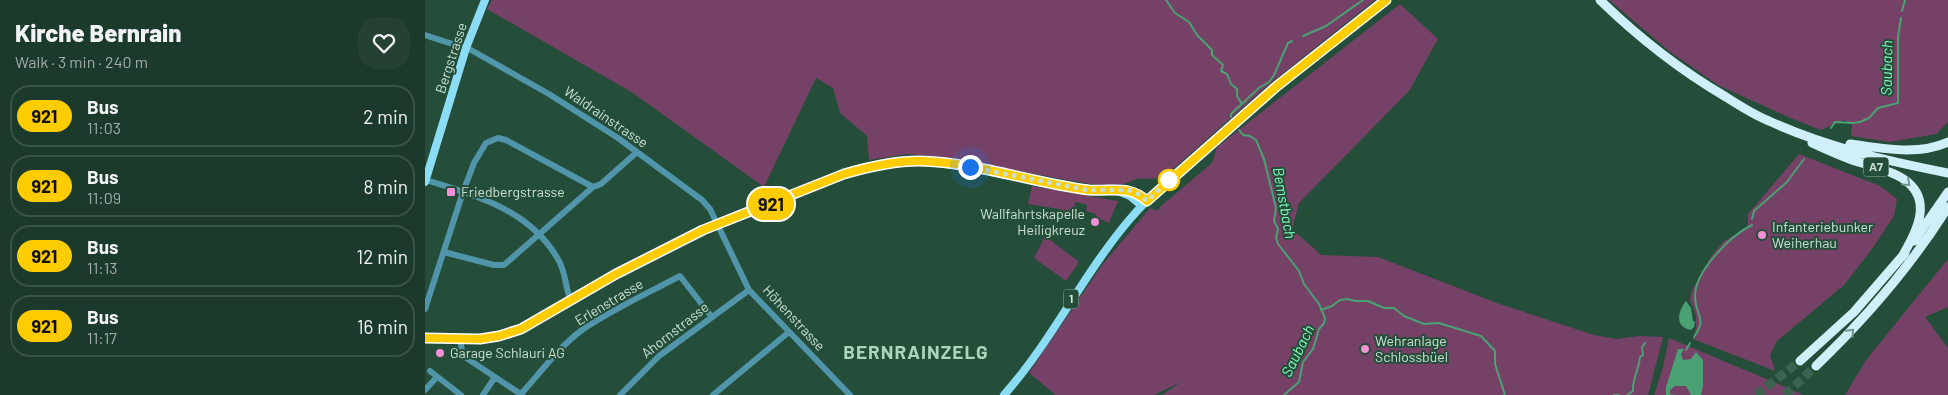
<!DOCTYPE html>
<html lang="en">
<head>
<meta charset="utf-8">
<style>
  body { margin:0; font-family:Barlow,sans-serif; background:#244133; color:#f1f3f6; height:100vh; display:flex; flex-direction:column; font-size:19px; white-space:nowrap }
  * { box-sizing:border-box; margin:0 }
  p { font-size:16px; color:#a0ada9 }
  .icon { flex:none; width:28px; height:28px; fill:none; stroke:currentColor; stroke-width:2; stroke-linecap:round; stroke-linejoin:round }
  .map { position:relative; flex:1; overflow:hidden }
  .side { display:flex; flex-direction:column; background:#1b3a2b; width:425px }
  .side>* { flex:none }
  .badge { padding:0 10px; border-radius:16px; font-size:18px; line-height:32px }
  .you { position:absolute; width:25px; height:25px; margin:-12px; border:4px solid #fff; border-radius:50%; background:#1a73e8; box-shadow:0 0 0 8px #1a73e833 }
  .map>.badge { position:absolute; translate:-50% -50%; box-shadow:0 0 0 2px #fff }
  .round { display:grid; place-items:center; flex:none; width:52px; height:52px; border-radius:20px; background:#244133 }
  .head { display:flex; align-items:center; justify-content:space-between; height:85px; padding:0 15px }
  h1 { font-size:24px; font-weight:800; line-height:38px }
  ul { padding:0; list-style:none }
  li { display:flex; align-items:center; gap:15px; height:62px; margin:0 10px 8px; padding:0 5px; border:2px solid #395447; border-radius:20px }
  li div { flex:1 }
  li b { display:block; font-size:19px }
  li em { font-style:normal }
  li .badge { min-width:55px; font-weight:700; text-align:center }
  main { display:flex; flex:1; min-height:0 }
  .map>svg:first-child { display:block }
</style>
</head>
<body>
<main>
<section class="side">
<div class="head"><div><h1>Kirche Bernrain</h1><p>Walk · 3 min · 240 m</p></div><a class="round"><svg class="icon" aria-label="heart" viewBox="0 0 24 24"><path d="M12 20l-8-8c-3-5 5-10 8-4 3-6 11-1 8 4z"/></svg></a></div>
<ul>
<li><span class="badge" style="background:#fc0;color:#111">921</span><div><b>Bus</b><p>11:03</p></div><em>2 min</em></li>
<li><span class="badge" style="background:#fc0;color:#111">921</span><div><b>Bus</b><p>11:09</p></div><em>8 min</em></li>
<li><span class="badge" style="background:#fc0;color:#111">921</span><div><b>Bus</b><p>11:13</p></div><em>12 min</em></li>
<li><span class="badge" style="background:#fc0;color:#111">921</span><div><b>Bus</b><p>11:17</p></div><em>16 min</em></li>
</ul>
</section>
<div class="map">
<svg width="1523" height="395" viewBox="0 0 1523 395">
  <rect width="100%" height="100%" fill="#244e39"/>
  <!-- green -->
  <path fill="#764166" d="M67,0h883l-108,86 -104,92 -27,1 -23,9 -175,-31 -31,-3 -38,6 -2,-24 -27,-23 -7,-25 -17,-10 -52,109 -131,-94 -146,-84z
    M1184,0h339v122l-12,12 -46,8 -39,-6 1,-11 -8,-5 -23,10 -33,-13 -70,-32 -49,-34z
    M975,4l38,35 -29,52 -110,112 -7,26 29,26 57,2 119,46 97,32 22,4 23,-3 24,1 -15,58h-486l19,-13 -27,13h-98l-27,-22 73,-108 48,-57 8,3 3,-5 51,-43 5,-16z
    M1374,154l81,32 17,13 -3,17 -22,33 -28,36 -67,56 -7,14 5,16 -82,-32 3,-12v-11l-6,-17 2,-9 18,-32 14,-17 24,-13v-14z
    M607,186l86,15 -9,22 -14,-6 1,-3 -10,-3 1,-6 -11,-3 -4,11 -13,-4 -31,-5z
    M620,236l34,26 -13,19 -32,-23z
    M1523,259v48l-23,10 23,31v47h-103l21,-35z
    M1244,338l135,57h-150l9,-28z"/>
  <!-- water -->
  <path fill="#49a174" d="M1261,301l5,7 2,13 2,1 -1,5 -3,3c-17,-3 -13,-19 -5,-29z
    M1253,349h6l-3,5 2,6 8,-1 5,-7 7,8v26l-2,9h-10l-5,-9h-11l-5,4v4l6,1h-10v-8z"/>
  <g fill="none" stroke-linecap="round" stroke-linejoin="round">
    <!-- stream -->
    <path stroke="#49a174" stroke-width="2" d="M741,0l9,13 14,9 8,13 15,15v5l11,10 -2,6 6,3 4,10 6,5v7l5,8
      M1477,11l3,-11
      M878,36l23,-10 37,-26
      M806,117v-3l28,-26 10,-6 5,-7 14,-32 4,-2
      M1406,128l4,-6 19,1 6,-1 9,-4 9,-10 20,-5v-66l3,-19
      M814,130l4,5 7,1 6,4 8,19 12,49 -2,13 4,8 -2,9 2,6 21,27 5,13 15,20 6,14 -1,5 -5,6 -6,20 -10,13 -4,20 -15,13
      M1327,219l2,-8 33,-29 17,-23
      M896,310l11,-4 8,-6 7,-1 9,2h12l16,7h10l10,8 20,8 15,-1 42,13 14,15v13l10,31
      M1269,337c14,-20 1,-21 1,-41 0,-25 36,-61 57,-71
      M1261,350l4,-7
      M1189,395h5
      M1202,395l6,-4c-1,-11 6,-22 7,-34l3,-2 -1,-8 3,-4"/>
    <!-- highway-tunnel -->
    <path stroke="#3d6450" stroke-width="9" stroke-dasharray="9 4.5" stroke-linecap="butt" d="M1331,395l44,-34
      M1360,395l31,-29"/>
    <!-- minor -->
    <path stroke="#5095aa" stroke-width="6" d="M0,35l46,15 78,44 69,44 84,62 8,9 39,81 101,105
      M1,180c51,16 105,30 133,81 7,12 6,27 12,40
      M19,252l50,13h10l89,-78
      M0,309l38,-117 11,-29 12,-20 12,-5 8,2 87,47 8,-3 36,-32
      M35,339l2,12 3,6 57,38
      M5,371l31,24
      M0,390l12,-13
      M96,394c19,-21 38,-47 61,-64 31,-21 66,-37 98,-54l31,40
      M58,395l12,-18
      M195,395l39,-39 90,-66
      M288,395l76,-63"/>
    <!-- major -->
    <path stroke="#8bdcf5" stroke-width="8" d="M0,182l41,-134 19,-48
      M693,191l12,5 12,10
      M0,338l55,1 33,-7 16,-7 87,-51 87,-44 141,-56 20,-6 38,-6h35l151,28h41l10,4 8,7
      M579,395c48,-54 79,-121 126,-176 23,-27 50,-49 77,-72 58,-51 118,-99 179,-147"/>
    <!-- highway -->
    <path stroke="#d1eff9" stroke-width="9" d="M1175,0c39,38 80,70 126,97 14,9 28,18 43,24 57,26 118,40 179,52
      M1387,143c13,6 26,12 40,17 27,9 73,15 68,54 -2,15 -11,30 -18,43
      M1425,144c32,4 67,12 98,-2
      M1489,241l34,-49
      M1375,361l54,-49 51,-59
      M1391,366c50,-48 95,-100 132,-159"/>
  </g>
  <!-- one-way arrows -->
  <defs><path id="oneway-chevron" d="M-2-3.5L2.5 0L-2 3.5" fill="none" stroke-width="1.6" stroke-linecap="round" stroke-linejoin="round" transform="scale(1.25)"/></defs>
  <g stroke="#72968f">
    <use href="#oneway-chevron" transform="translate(1482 183) rotate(42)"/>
    <use href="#oneway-chevron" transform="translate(1426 332) rotate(-47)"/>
  </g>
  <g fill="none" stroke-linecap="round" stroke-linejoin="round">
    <!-- line casing -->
    <g stroke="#fff" stroke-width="11">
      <path id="line" d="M0,338l55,1 19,-3 22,-7 95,-55 87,-44 141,-56c24,-7 50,-13 75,-13 58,1 113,22 170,29 23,2 39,-6 58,11l130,-115 109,-86"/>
    </g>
    <!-- line -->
    <use href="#line" stroke="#fc0" stroke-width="8"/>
    <!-- walk -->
    <path stroke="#cae0d2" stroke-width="5" stroke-dasharray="0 9" d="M545,167l118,23h41l10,4 8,7 22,-21"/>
  </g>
  <!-- markers -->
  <circle fill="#fff" stroke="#fc0" stroke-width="2.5" cx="744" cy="180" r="10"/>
  <g fill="#f391d6" stroke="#244e39" stroke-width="2">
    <rect x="21" y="187" width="10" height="10" rx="2.5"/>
    <circle cx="670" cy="222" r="5"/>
    <circle cx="1337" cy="235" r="5"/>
    <circle cx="940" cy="349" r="5"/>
    <circle cx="15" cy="353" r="5"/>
  </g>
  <g text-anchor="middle" stroke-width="4" stroke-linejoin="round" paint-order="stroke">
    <!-- shield labels -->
    <g fill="#244e39" stroke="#98b4a4" stroke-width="1">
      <rect x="1438.5" y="157.5" width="25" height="19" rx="4"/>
      <rect x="638.5" y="289.5" width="15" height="19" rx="4"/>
    </g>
    <g font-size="12" font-weight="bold" fill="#cae0d2">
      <text x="1451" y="171">A7</text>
      <text x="646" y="303">1</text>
    </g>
    <!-- street labels -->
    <g font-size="14" fill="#cae0d2" stroke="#244e39">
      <text transform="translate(26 58) rotate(-72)" y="5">Bergstrasse</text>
      <text transform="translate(181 117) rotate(34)" y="5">Waldrainstrasse</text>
      <text transform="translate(184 302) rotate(-31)" y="5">Erlenstrasse</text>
      <text transform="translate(369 318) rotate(47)" y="5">Höhenstrasse</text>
      <text transform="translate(250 330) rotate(-38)" y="5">Ahornstrasse</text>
    </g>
    <!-- poi labels -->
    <g font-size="14" fill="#cae0d2" stroke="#244e39" text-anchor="start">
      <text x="36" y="197">Friedbergstrasse</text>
      <text x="660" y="219" text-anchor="end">Wallfahrtskapelle<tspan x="660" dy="16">Heiligkreuz</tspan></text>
      <text x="1347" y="232">Infanteriebunker<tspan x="1347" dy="16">Weiherhau</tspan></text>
      <text x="950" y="346">Wehranlage<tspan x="950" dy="16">Schlossbüel</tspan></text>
      <text x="25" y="358">Garage Schlauri AG</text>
    </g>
    <!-- water labels -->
    <g font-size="15" font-style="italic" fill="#82f9bb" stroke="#244e39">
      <text transform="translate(1462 68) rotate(-89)" y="5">Saubach</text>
      <text transform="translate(859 203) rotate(80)" y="5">Bemstbach</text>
      <text transform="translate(873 351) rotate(-64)" y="5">Saubach</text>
    </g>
    <!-- district labels -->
    <g font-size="19" font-weight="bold" letter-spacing="1" fill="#a9d7bc" stroke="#244e39">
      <text x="491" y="359">BERNRAINZELG</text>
    </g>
  </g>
</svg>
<div class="you" style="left:545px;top:167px"></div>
<b class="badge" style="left:346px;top:204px;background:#fc0;color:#111">921</b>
</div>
</main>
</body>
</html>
